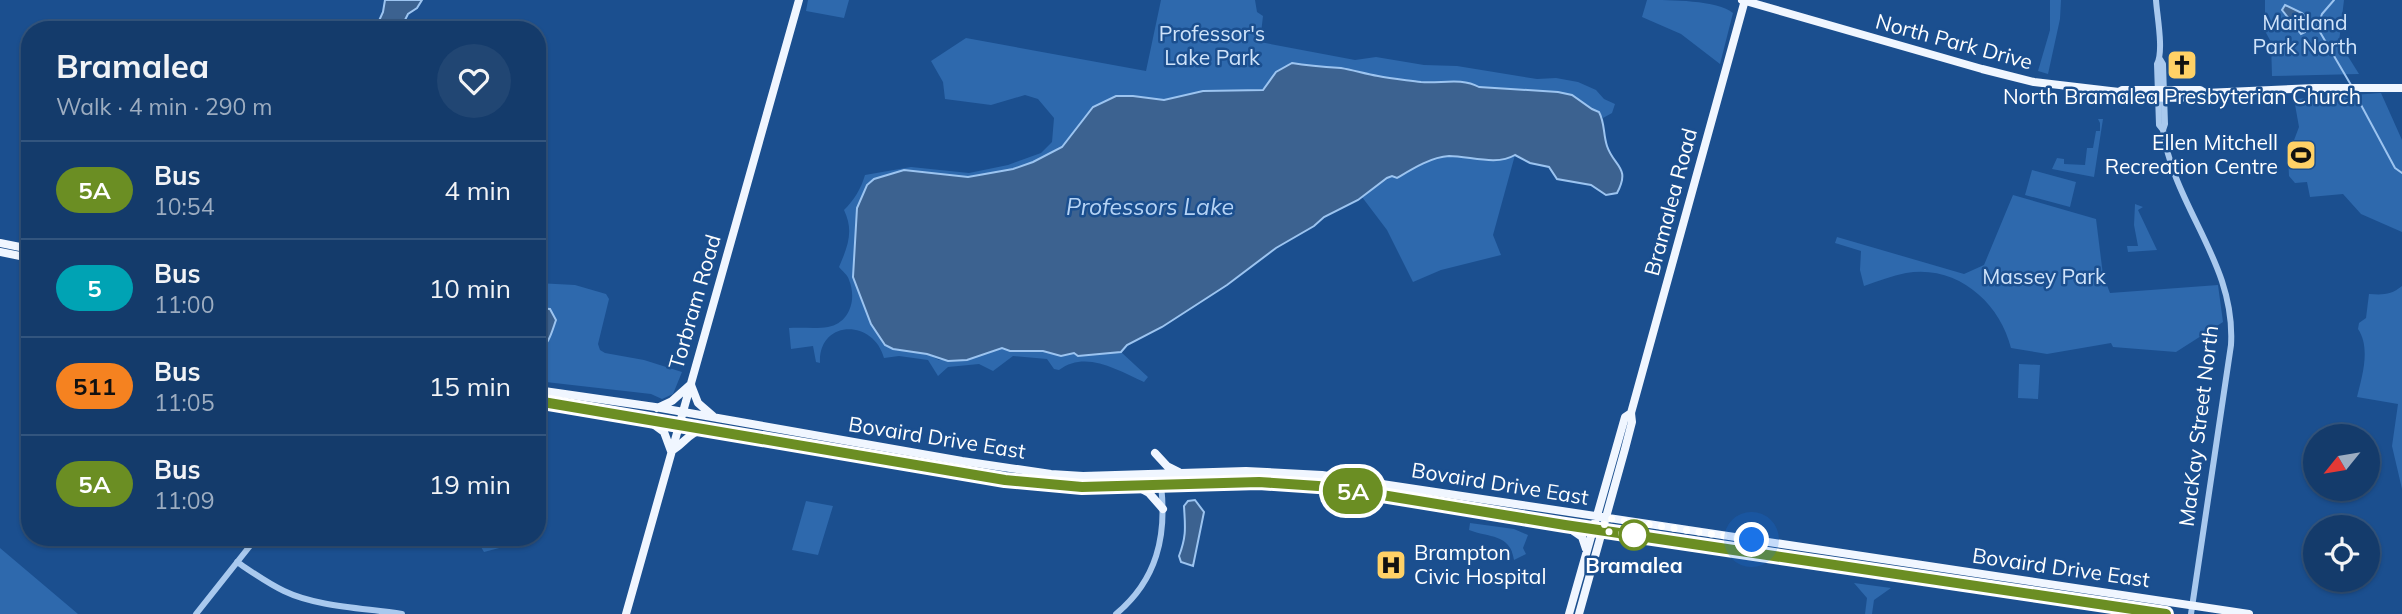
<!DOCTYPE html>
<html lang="en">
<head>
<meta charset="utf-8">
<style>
  body { margin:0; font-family:Mulish,sans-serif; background:#214673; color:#f1f3f6; height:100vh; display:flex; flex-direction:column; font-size:26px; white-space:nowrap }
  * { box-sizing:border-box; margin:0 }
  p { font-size:23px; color:#9dadc1 }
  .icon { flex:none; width:38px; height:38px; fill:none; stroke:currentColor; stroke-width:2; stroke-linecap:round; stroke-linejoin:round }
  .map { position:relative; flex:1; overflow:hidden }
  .panel { position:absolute; left:21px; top:21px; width:525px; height:525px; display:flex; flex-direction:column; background:#143b6b; border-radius:28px; box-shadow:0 2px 5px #0004,0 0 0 2px #33557e }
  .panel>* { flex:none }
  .badge { padding:0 14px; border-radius:23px; font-size:24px; line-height:46px }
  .needle { width:46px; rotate:240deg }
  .fabs { position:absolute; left:2303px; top:424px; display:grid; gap:14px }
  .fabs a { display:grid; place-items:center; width:77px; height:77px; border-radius:50%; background:#143b6b; box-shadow:0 2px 5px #0004,0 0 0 2px #33557e; font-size:35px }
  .you { position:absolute; width:35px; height:35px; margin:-18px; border:5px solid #fff; border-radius:50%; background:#1a73e8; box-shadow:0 0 0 10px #1a73e833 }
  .map>.badge { position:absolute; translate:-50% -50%; box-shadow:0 0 0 4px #fff }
  .round { display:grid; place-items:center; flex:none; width:74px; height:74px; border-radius:37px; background:#214673 }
  .overview { display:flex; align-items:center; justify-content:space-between; height:119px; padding:0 35px }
  h1 { font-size:33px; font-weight:700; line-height:52px }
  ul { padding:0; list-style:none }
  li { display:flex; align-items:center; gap:21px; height:98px; padding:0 35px; border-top:2px solid #33557e }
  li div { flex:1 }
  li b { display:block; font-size:26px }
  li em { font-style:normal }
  li .badge { min-width:77px; font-weight:700; text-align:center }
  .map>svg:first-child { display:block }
</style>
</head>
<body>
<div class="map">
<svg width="2402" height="614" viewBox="0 0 2402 614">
  <rect width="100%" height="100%" fill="#1b4f8f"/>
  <!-- green -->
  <path fill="#2e69ad" d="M808,0h41l-5,18 -38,-7z
    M1161,0h94l2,12 6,4 -3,26 95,18 21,-3 48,8 33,1 80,13 19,-1 22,4 18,8 8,9 11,5 -3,9 -9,5 -4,-6 -41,-20 -79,-5c-18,-10 -39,-3 -58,-5 -13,-1 -25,-3 -38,-5 -14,-1 -28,-7 -42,-9 -17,-1 -32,-2 -49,-5l-28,27 -61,1 -39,9 -31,-4h-17l-23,11 -31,40 -29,15 -20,7 -45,8 -64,-7 -47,39 -4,68 18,47 14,21 19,6 23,3 12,6h28l35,-12 8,3h33l18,5 13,-3 29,1 18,-2 27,25 -4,5c-27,-12 -58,-32 -85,-12l-5,-1 -7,-10 -34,-3 -20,15 -14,-7 -31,3 -10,9 -10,-16 -29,-4 -15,2c-11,-40 -66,-38 -64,5l-4,-1 -3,-16 -22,3 -2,-21c13,-1 27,1 39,-1 22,-4 29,-28 21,-47 -1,-5 -7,-9 -10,-13 9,-21 15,-36 5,-57 10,-10 17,-21 21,-35l46,-8 58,6 39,-8 33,-12 11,-11 2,-24 -16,-19 -13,-4 -34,10 -46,-6 -2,-17 -12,-21 35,-23 180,33z
    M1647,0c22,0 71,0 86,13l-13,51 -39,-30 -39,-17z
    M2050,0h11l-1,19 -12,55 -10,-3 12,-41z
    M2265,0h79l-5,42 20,32 -87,2 -1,-34 -6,-11z
    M2381,93l21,47v92l-41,-18 -18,-20 -33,3 -3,-15 -12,1 -6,-7 -1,-20 11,-29 -5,-28z
    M2098,119h5l-9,58 -42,-8 5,-11 7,1v5l21,1 2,-17h6l3,-17h4v-8z
    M1515,155l-22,80 8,20 -60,15 -28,12 -26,-52 -25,-33 30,-21 5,2c15,-9 35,-21 52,-22 21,0 47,10 66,-1z
    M2032,170l44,12 -6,25 -45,-12z
    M2013,195l83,24 7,56 7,18 108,-8 5,37 -47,30 -63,-5 -2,-4 -64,11 -36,-6c-11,-46 -55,-84 -105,-75 -14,3 -28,8 -42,13l-4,-16 1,-19 -26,-8 2,-6 127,37 20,-9z
    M2135,204l8,3 -5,3 19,40 -29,2 -1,-6h11l-4,-21z
    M537,283l38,2 31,9 3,5 -11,45 2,6 5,3 39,7 38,12 -9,22 -11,5 -11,-5 -114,-13z
    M2402,286v203l-10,-43 6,-42 -41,-7c5,-20 14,-49 1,-68l1,-6 7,-5 3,-24c14,1 22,1 33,-8z
    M2019,364l21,1 -2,34 -20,-1z
    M806,501l27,5 -15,49 -26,-5z
    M1470,523l44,6 14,6 -5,13 3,6 -12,6c-4,-27 -25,-22 -45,-30z
    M475,537h29l-1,10 -19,5z
    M0,548l78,66h-78z
    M1854,583l37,5 -17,12 -2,14h-7l2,-16z"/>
  <!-- water -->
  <path fill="#3c6290" stroke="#9cc4f0" stroke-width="2" d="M385,0h37l-5,8 -9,6 -8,16h-21l-1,-7 5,-11z
    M2285,5l17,8 5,5 -2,14 -4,2 -19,-24z
    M1292,63c17,3 32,4 49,5 12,2 25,6 37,8 14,3 29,4 43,6 19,2 40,-5 58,5l79,5 14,3 20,14 7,3c6,11 4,22 8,34 7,21 24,21 10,47l-11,2 -15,-10 -34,-6 -8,-12 -19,-4 -15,-8c-19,11 -45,1 -66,1 -18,1 -37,13 -52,22l-5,-2 -5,2 -29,22 -34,17 -10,9 -38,22 -49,37 -65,42 -35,18 -6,7 -43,4 -4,-3 -13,3 -18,-5h-33l-8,-3 -35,12 -19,1 -21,-7 -34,-5 -8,-4 -14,-21 -18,-47 4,-69 10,-23 7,-6 30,-9 64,7 45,-8 20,-7 29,-15 31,-40 23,-11h17l31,4 39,-9 60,-1 13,-18z
    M537,308l13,1 6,11c-4,11 -7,26 -19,31z
    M1195,500l9,12 -11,54 -12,-4 -2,-6c8,-21 6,-30 5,-50l4,-5z"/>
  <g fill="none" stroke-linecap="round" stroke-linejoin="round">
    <!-- stream -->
    <path stroke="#9cc4f0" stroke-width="2" d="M2334,0l-12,14 -5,13 34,58
      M2353,90l42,78 7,5"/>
    <!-- minor -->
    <path stroke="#a9c9ee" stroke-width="6" d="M2156,0c1,16 8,51 1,64l2,61 4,5c11,78 73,133 68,215l-40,269
      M2160,59l3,5 2,60 -2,6
      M237,562c15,10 30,21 47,29 33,16 81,17 118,23
      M196,614l61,-77
      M1116,614c41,-34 51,-78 45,-129"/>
    <!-- major -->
    <path stroke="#f0f6ff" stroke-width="8" d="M1742,0l240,69 52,13 85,10 3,-2h78l5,3
      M2119,92l3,3c17,2 70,6 83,-2l110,-5h87
      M0,243l30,6
      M0,252l30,6
      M691,385l7,18 15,13
      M537,390l118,17 307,54 89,13 32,2 163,-5 76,4 927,139
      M537,401l468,79 77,7 167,-5 84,5 232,38 601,89
      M657,408l15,-7 19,-17
      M649,421l15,11 7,19
      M671,451c13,-7 16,-17 32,-22
      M1155,453l12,13 12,6
      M1138,487l11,6 14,16
      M1569,528l13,9 4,12
      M626,614l173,-614
      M1569,614l56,-197 6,-4
      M1579,614l46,-165 7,-27 -1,-9 114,-413"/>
  </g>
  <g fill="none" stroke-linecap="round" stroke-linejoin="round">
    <!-- line casing -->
    <g stroke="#fff" stroke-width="16">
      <path id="line" d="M537,401l468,79 77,7 177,-5 74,5 232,38 601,89"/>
    </g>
    <!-- line -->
    <use href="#line" stroke="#6b8e23" stroke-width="10"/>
    <!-- walk -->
    <path stroke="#fff" stroke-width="7" stroke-dasharray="0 12.6" d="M1634,535l-31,-4 3,-13 146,22"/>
  </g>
  <!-- icons -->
  <defs>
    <g id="church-square" transform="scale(1.575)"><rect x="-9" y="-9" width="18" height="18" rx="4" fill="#ffd166" stroke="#1b4f8f"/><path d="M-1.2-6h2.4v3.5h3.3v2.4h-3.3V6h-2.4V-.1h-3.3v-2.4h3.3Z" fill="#111"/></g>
    <g id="stadium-square" transform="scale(1.575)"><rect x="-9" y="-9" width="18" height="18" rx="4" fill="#ffd166" stroke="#1b4f8f"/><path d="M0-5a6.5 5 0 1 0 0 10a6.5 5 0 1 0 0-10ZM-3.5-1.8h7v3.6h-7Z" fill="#111"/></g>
    <g id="hospital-square" transform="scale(1.575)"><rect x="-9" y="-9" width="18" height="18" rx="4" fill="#ffd166" stroke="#1b4f8f"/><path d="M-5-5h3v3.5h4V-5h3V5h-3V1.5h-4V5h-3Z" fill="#111"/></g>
  </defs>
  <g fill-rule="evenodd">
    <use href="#church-square" x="2182" y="65"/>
    <use href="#stadium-square" x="2301" y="155"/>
    <use href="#hospital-square" x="1391" y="565"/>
  </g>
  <!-- markers -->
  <circle fill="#fff" stroke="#6b8e23" stroke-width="3.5" cx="1634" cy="535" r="14"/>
  <g text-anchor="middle" stroke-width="5" stroke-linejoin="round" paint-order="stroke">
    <!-- park labels -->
    <g font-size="21" fill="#cfe3fa" stroke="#1b4f8f">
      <text x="2305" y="30">Maitland<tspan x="2305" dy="24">Park North</tspan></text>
      <text x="1212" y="41">Professor's<tspan x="1212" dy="24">Lake Park</tspan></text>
      <text x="2044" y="284">Massey Park</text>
    </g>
    <!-- street labels -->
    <g font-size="21" fill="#fff" stroke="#1b4f8f">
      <text transform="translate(1954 42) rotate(15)" y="7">North Park Drive</text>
      <text transform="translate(1671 202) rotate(-75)" y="7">Bramalea Road</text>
      <text transform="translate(695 302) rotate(-74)" y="7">Torbram Road</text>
      <text transform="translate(2199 426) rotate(-83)" y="7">MacKay Street North</text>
      <text transform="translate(937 438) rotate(9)" y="7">Bovaird Drive East</text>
      <text transform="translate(1500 484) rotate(9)" y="7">Bovaird Drive East</text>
      <text transform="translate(2061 568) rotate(8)" y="7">Bovaird Drive East</text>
    </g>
    <!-- poi labels -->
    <g font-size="21" fill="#fff" stroke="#1b4f8f">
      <text x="2182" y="104">North Bramalea Presbyterian Church</text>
      <text x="2278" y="150" text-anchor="end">Ellen Mitchell<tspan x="2278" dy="24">Recreation Centre</tspan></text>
      <text x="1414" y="560" text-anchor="start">Brampton<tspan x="1414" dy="24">Civic Hospital</tspan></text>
    </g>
    <!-- stop labels -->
    <g font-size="21" font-weight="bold" fill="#fff" stroke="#1b4f8f">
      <text x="1634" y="573">Bramalea</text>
    </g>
    <!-- water labels -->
    <g font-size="23" font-style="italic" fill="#b5d3f5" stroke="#1b4f8f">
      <text x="1150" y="215">Professors Lake</text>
    </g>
  </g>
</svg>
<div class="fabs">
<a><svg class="needle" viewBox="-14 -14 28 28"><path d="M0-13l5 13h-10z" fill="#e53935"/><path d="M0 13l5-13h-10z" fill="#9dadc1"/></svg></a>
<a><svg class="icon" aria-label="locate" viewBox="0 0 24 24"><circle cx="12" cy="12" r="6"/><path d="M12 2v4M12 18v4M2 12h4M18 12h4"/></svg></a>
</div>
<div class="you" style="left:1752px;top:540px"></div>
<b class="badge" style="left:1353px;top:491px;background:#6b8e23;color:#fff">5A</b>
<section class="panel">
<div class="overview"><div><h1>Bramalea</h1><p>Walk · 4 min · 290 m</p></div><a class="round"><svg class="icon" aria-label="heart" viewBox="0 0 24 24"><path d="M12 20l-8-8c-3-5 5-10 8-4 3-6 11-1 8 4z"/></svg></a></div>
<ul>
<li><span class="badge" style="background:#6b8e23;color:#fff">5A</span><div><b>Bus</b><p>10:54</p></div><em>4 min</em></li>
<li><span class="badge" style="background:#00a3b4;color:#fff">5</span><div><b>Bus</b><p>11:00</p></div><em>10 min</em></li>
<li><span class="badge" style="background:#f58220;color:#111">511</span><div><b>Bus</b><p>11:05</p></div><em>15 min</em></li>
<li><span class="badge" style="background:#6b8e23;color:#fff">5A</span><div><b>Bus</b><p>11:09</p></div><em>19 min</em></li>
</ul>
</section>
</div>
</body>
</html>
